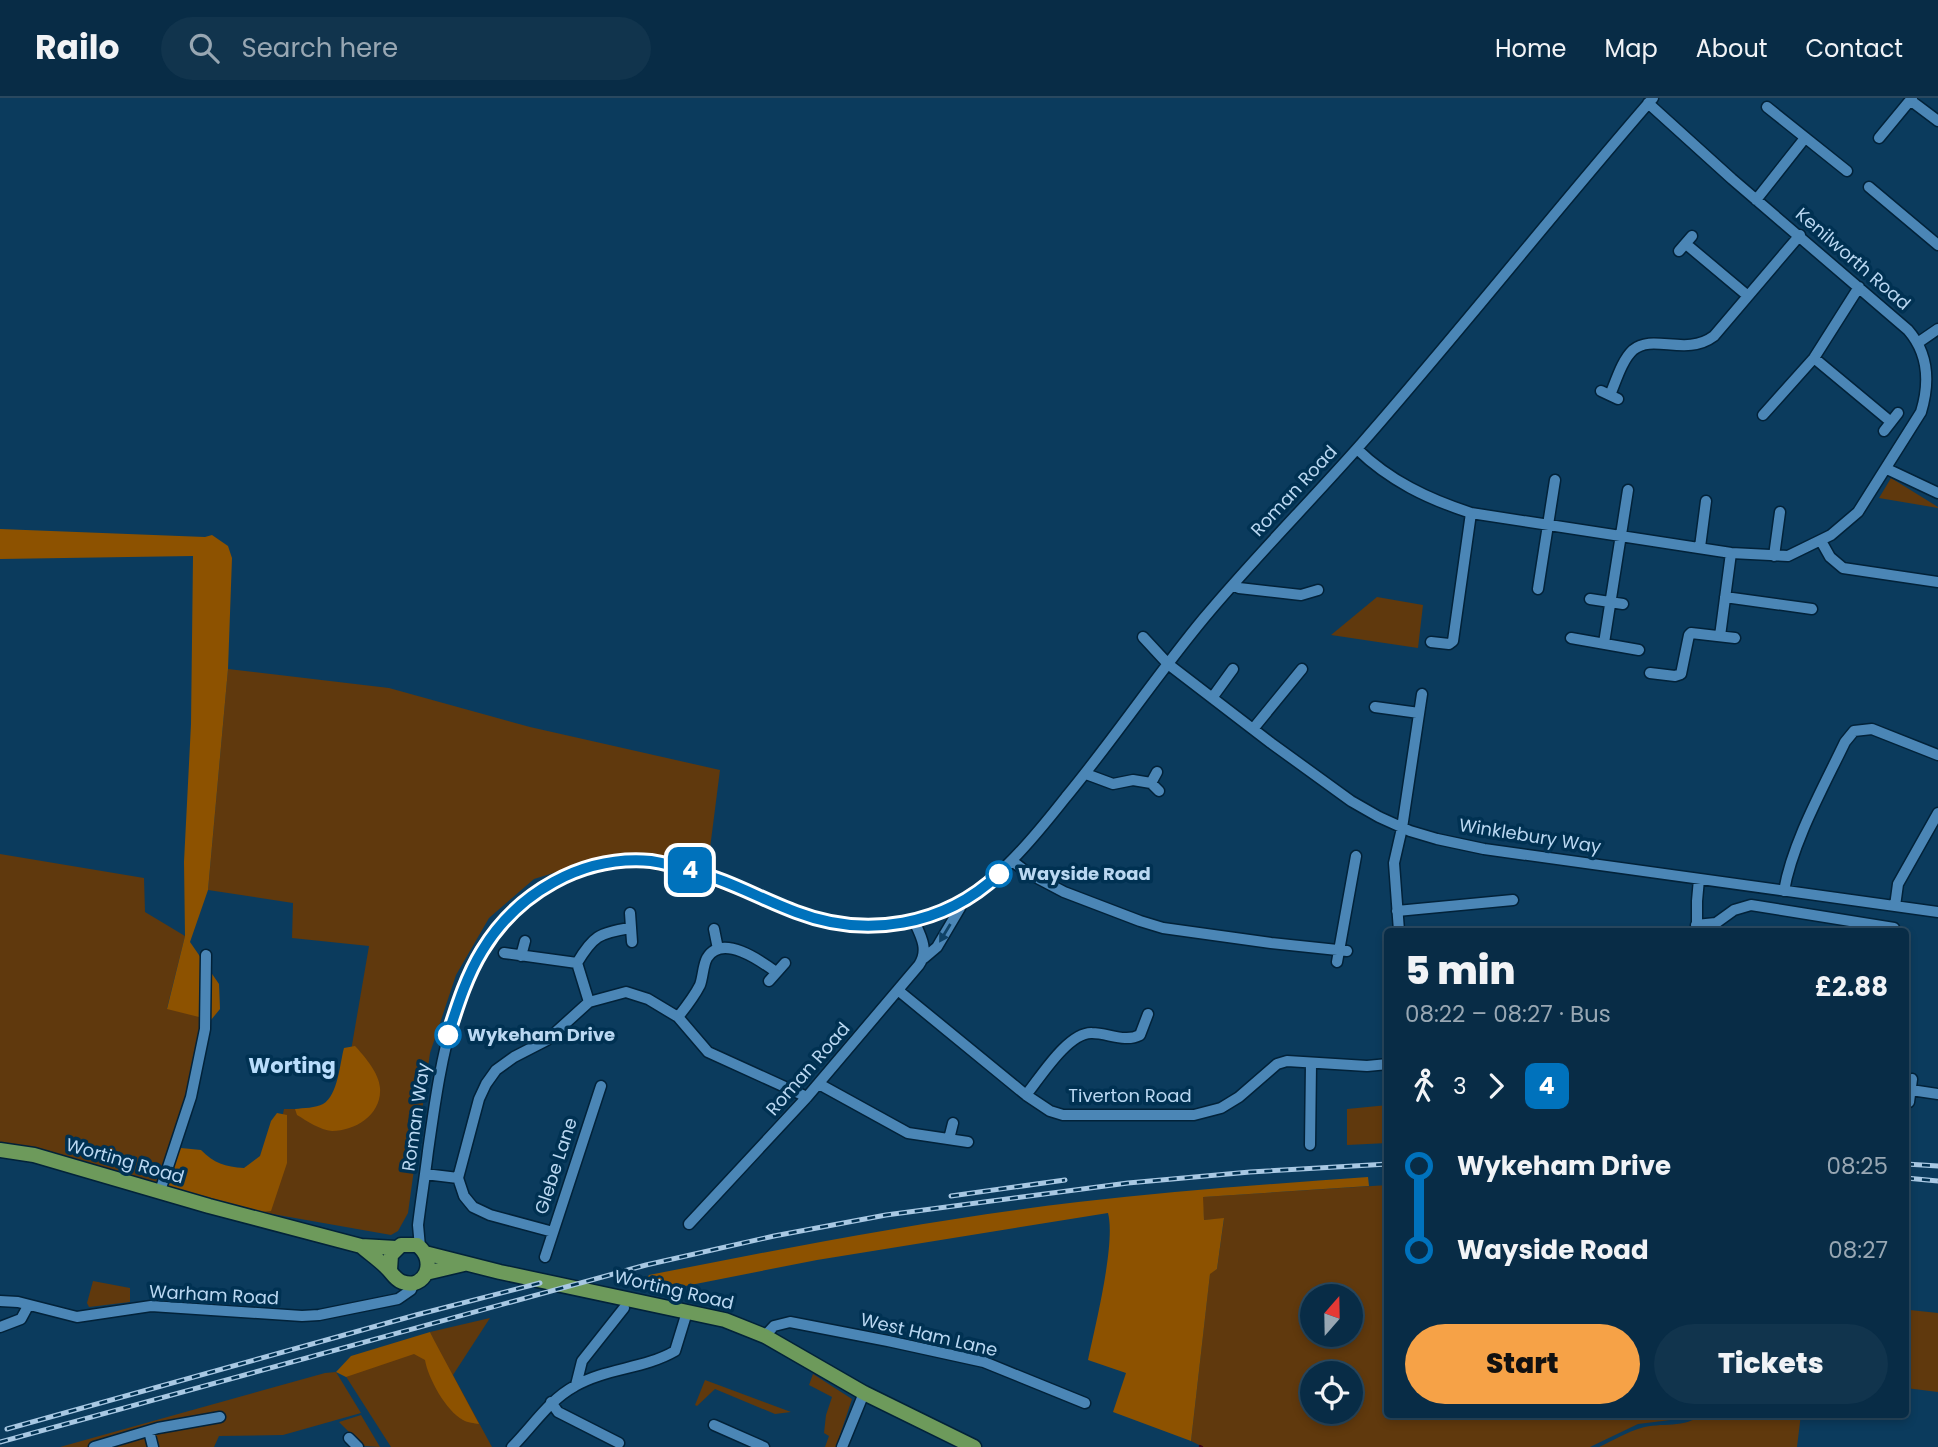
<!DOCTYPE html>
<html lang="en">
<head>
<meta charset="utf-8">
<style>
  body { margin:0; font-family:Poppins,sans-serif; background:#11344d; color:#f1f3f6; height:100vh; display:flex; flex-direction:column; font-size:26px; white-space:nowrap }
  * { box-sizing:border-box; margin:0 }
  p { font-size:23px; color:#98a7b3 }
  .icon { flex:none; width:38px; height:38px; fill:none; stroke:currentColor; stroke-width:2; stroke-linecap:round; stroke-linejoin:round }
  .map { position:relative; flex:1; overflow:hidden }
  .details { position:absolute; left:1384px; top:830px; width:525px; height:490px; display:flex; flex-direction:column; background:#082c46; border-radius:7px; box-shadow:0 4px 10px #0003,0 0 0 2px #29485f }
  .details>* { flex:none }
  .badge { padding:0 14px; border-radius:10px; font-size:24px; line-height:46px }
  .needle { width:46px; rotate:20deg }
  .buttons { position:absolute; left:1300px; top:1186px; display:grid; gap:14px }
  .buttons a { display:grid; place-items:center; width:63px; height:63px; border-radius:50%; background:#082c46; box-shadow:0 4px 10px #0003,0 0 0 2px #29485f; font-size:35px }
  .map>.badge { position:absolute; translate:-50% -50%; box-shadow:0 0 0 4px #fff }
  .legs { display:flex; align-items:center; gap:10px; height:77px; padding:0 21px; font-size:23px }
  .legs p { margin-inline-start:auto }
  .headline { display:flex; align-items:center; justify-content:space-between; height:119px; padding:0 21px }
  h1 { font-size:38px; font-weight:800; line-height:52px }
  .button { display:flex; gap:14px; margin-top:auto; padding:14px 21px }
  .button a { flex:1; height:80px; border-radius:42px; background:#f6a247; color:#111; font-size:28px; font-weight:800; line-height:80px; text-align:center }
  .button a+a { background:#11344d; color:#f1f3f6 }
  ul { padding:0 21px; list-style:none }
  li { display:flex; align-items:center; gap:24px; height:84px; font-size:26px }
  li i { display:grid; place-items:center; width:10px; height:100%; margin:0 9px; background:currentColor }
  li i::after { content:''; width:18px; height:18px; margin:-9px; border:5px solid; border-radius:50%; background:#082c46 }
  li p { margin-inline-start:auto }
  li:first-child i { background:linear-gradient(#0000 50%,currentColor 0) }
  li:last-child i { background:linear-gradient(currentColor 50%,#0000 0) }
  header { display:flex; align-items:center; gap:42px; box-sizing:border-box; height:98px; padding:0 35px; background:#082c46; border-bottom:2px solid #29485f }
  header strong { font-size:33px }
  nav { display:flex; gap:38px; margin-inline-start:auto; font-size:24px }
  .search { width:490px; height:63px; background:#11344d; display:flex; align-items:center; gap:18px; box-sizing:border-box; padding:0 24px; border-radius:38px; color:#98a7b3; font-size:26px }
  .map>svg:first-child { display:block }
</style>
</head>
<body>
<header>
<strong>Railo</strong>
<div class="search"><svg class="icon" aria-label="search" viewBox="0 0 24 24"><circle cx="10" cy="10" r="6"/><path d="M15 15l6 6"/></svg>Search here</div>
<nav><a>Home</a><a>Map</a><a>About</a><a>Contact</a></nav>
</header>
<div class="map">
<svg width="1938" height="1349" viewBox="0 0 1938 1349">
  <rect width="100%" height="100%" fill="#0b3b5d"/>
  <!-- green -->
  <path fill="#60390d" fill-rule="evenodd" d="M1891,380l47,29v1l-59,-10z
    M1377,499l46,8 -5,43 -87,-13z
    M228,571l161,19 141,39 190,43 -12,94 -97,-9 -77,24 -45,39 -33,57 -26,78 -22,160 -10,18 -7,4 -130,-23 23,-103h57l28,-163 -77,-8 1,-35 -85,-13z
    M0,756l144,24 1,34 40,24 -18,72 39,10 -41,171c-54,-19 -108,-37 -165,-45z
    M1388,1007v38l-41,2v-36z
    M1388,1087v229h309l-2,3 -57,7 -48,23h-387l-12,-6 19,-168 7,-4 7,-50 -20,1 -2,-23zM1312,1199h39v38h-39zM1312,1276h39v38h-39z
    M93,1183l37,7v14l-41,5 -2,-4z
    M1906,1198h5l-1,14 28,3v79l-32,-4z
    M490,1220l-37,57 39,72h-101l-46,-72 89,-34 -4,-9z
    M336,1274l25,41 -78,22 -64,1 -5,11h-154l265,-74z
    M813,1276l39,25 -16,48h-11l4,-11 -5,-3 2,-18 6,-18 -23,-12z
    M705,1282l86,32 -16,2 -60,-25 -18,17 -2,-1z
    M1702,1316h99l-4,33h-198c13,-6 28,-15 42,-19 19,-6 45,1 61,-14z
    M361,1317l19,32 -17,-1 -24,-24z"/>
  <!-- forest -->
  <path fill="#8d5200" d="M0,431l205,8 7,-2 16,11 4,12 -4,111 -20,221 -18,52 29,42 1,25 -9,11 -44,-11 18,-73 -1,-74 7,-138 2,-168 -193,3z
    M355,948c10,11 24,27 25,42 2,26 -24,43 -48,43 -12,-1 -25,-10 -35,-16l-2,-6c8,-1 21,-1 28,-5 15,-8 17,-42 21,-56z
    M277,1015l10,2v48l-16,48 -10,1 -96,-23 7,-29 9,-12 20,2c13,13 24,17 43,18l16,-12 11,-35z
    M1368,1079l1,9 -166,11 1,23 20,-2 -7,51 -7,5 -19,167 -78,-29 13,-39 -38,-13c7,-33 28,-117 20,-147l-291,47 -167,33 -7,-9 6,-9c142,-28 285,-56 429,-73 96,-11 193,-18 290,-25z
    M430,1234l5,10 44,82c-5,-1 -11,-1 -16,-4 -17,-9 -35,-42 -38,-60l-11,-6 -68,23 -10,-5 15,-16z"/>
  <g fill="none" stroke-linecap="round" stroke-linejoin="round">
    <!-- stream -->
    <path stroke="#3e031a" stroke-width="2.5" d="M1200,1348l2,1"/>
    <!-- minor casing -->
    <g stroke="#022239" stroke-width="13">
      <path id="minor" d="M1910,2l28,21
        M1767,9l80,64
        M1879,40l33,-40
        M1869,89l69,58
        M1756,102l49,-62
        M1686,146l62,52
        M1679,153l13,-15
        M1919,244l19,-13
        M1814,260l77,64
        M1601,293l17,8
        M1610,297c6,-14 12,-35 23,-45 20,-17 53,7 81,-14l86,-101
        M1763,317l51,-57 45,-71
        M1884,333l14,-18
        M1357,351c33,32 71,50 114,64l260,40 57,3 43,-21 27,-23 63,-100c9,-30 8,-58 -13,-82l-176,-151 -84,-76
        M1887,371l51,24
        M1821,443l9,16 13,11 95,14
        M1700,449l6,-46
        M1774,458l6,-44
        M1233,487l6,3 62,7 17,-5
        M1538,491l17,-109
        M1725,499l87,12
        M1590,501l33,5
        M1720,538l11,-83
        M1143,539l25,27 103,79 80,58 28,16 31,14 27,8 47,10 454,63
        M1571,540l68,12
        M1431,544l18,2 4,-3 18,-128
        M1604,545l24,-153
        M1650,575l25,3 6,-2 8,-39 2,-2 44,5
        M1212,600l21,-29
        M1375,609l44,6
        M1253,631l49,-60
        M1157,674l-6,11 8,8
        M1086,676l27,10 20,-4 18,3
        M1012,763l16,12 36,19 76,29 23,7 108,15 76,8
        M1784,793c8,-48 40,-105 61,-149l9,-11 18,-2 66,26
        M1895,808l3,-22 40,-71
        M1397,813l116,-11
        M630,815l2,29
        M1696,827l20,-2 18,-13 17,-5 143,23
        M714,831l4,20
        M1399,833l-5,-68 8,-35 20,-134
        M1697,833v-30l2,-22
        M504,855l73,10
        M521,858l4,-15
        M924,860l13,-11 23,-39v-5
        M1337,864l19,-106
        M769,883l16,-18
        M899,893l127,104 24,16 13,4h131l27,-7 18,-11 38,-33 10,-3 80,5 21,-2
        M589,904l-12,-39c16,-27 22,-30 53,-35
        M678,919c8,-10 16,-20 22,-32 3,-8 3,-20 7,-27 15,-25 54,3 69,14
        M819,986l89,49 60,9
        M1911,992l27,4
        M1026,997c14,-17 42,-63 66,-62 16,0 33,10 48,2l8,-21
        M1909,1004l3,-23
        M949,1041l4,-16
        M1310,1047l1,-81
        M425,1076l33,4
        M160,1093l31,-94 14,-68 1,-74
        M689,1126l118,-127 112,-132c10,-15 2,-29 -5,-44
        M553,1134l-63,-17 -17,-8 -9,-11 -6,-18 21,-79 7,-15 10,-14 18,-13 33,-17 42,-38 37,-10 22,7 30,18 30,35 99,45
        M420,1149l-2,-22c3,-25 7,-49 10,-74 12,-84 25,-192 95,-249 150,-121 262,73 411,12 57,-23 95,-70 132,-117 48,-58 90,-121 138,-179 50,-60 106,-116 158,-175 99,-113 192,-231 291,-345
        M545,1159l56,-171
        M0,1203l18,1 59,15 74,-11 151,10 17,-1 79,-16 13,-9 3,-8
        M0,1229l21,-8 7,-13
        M765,1238l9,-10 16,-4 98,19 96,21 101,41
        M576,1287l6,-24 42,-53
        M551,1304l7,10 61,31
        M714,1327l50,22
        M149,1333l4,16
        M349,1340l9,9
        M94,1349l64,-19 62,-11
        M512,1349c21,-21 37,-47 63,-61 31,-18 69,-17 100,-35l12,-39
        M842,1349l22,-54"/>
    </g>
    <!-- major casing -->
    <g stroke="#022239" stroke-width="17">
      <path id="major" d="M0,1052l34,5 175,51 152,40 35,2
        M361,1148c8,7 17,13 25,21 6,5 8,12 16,15 23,9 36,-22 15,-37h-16l-10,10 -1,15
        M425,1155l75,19 225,48 40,16 99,57 110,54
        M426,1175l38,-9"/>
    </g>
    <!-- minor -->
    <use href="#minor" stroke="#4b86b6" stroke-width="10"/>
    <!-- major -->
    <use href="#major" stroke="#6d9a5b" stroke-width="14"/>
    <!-- rail casing -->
    <g stroke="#a8c8e3" stroke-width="5">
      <path id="rail" d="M1906,1066l32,2
        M1906,1080l32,3
        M951,1098l114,-16
        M7,1331l409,-114 124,-32
        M0,1344l646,-177 128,-29 112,-21 242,-32 122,-11 138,-8"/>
    </g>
    <!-- rail -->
    <use href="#rail" stroke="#003152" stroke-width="2.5" stroke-dasharray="8" stroke-linecap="butt"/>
  </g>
  <!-- one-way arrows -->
  <defs><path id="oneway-solid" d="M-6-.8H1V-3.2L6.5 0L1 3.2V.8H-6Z" transform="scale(1.75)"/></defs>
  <use fill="#0f4266" href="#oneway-solid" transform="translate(945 835) rotate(121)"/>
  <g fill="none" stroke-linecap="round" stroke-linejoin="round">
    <!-- line-1 casing -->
    <g stroke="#fff" stroke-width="16">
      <path id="line-1" d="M448,937c9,-28 18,-58 34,-84 35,-58 100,-96 169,-90 13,2 28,6 41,10 34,8 71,29 104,41 70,27 148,14 203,-38"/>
    </g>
    <!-- line-1 -->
    <use href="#line-1" stroke="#0072bc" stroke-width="10"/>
  </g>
  <!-- markers -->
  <g fill="#fff" stroke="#0072bc" stroke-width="3.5">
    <circle cx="999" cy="776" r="12"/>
    <circle cx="448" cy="937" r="12"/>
  </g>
  <g text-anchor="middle" stroke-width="7" stroke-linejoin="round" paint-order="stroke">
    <!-- street labels -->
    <g font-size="18" fill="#bad8f2" stroke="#003152">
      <text transform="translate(1853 161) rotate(41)" y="6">Kenilworth Road</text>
      <text transform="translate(1294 393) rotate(-47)" y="6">Roman Road</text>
      <text transform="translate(1530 738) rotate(9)" y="6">Winklebury Way</text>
      <text transform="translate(808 971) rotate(-49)" y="6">Roman Road</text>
      <text x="1130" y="1004">Tiverton Road</text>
      <text transform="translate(416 1019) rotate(-82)" y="6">Roman Way</text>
      <text transform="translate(125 1063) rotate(16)" y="6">Worting Road</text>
      <text transform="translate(556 1068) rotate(-72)" y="6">Glebe Lane</text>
      <text transform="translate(674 1192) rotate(13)" y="6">Worting Road</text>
      <text transform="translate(214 1197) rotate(3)" y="6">Warham Road</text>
      <text transform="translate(929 1237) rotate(13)" y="6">West Ham Lane</text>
    </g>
    <!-- stop labels -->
    <g font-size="18" font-weight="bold" fill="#bad8f2" stroke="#003152" text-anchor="start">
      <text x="1018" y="782">Wayside Road</text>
      <text x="467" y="943">Wykeham Drive</text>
    </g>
    <!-- quarter labels -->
    <g font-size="21" font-weight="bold" fill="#b9ddfc" stroke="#003152">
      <text x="292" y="975">Worting</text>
    </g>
  </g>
</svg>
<div class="buttons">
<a><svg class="needle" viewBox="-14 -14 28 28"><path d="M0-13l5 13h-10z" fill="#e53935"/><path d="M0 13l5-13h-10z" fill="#98a7b3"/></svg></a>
<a><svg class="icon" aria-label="locate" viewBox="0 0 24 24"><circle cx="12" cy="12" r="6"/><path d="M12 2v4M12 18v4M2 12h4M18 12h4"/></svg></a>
</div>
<b class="badge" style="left:690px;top:772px;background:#0072bc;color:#fff">4</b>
<section class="details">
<div class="headline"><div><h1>5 min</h1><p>08:22 – 08:27 · Bus</p></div><b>£2.88</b></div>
<div class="legs"><svg class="icon" aria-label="walk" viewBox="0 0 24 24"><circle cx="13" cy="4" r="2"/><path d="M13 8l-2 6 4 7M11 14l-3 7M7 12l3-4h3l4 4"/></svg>3<svg class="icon" aria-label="forward" viewBox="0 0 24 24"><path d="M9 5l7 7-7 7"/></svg><b class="badge" style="background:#0072bc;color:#fff">4</b></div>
<ul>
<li><i style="color:#0072bc"></i><b>Wykeham Drive</b><p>08:25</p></li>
<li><i style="color:#0072bc"></i><b>Wayside Road</b><p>08:27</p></li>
</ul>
<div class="button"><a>Start</a><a>Tickets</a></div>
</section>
</div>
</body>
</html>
